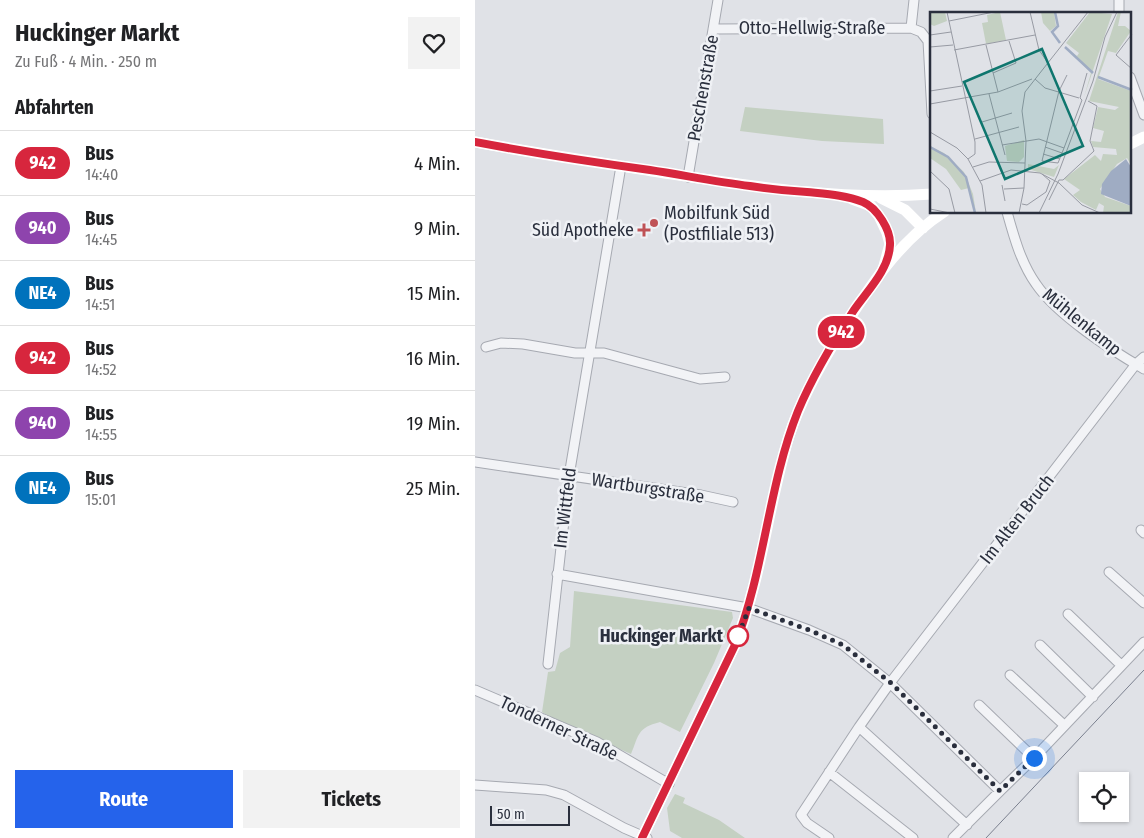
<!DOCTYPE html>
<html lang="de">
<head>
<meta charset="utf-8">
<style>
  body { margin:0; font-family:"Fira Sans Condensed",sans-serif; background:#f2f2f2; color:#202124; height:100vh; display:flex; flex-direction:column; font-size:19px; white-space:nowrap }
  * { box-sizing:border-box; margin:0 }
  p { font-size:16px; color:#757577 }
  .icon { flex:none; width:28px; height:28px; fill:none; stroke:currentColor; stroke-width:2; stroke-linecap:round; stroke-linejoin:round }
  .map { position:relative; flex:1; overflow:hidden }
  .details { display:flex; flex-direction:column; background:#fff; width:475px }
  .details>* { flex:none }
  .badge { padding:0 10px; border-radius:16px; font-size:18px; line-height:32px }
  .controls { position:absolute; left:604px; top:772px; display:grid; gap:10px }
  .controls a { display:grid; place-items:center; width:50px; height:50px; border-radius:0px; background:#fff; box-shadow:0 1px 4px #0004; font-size:25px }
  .scale { position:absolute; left:15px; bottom:12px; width:80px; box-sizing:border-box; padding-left:5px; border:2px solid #2a2f3d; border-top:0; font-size:14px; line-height:18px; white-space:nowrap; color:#2a2f3d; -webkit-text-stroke:4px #eff1f5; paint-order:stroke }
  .you { position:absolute; width:25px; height:25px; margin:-12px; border:4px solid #fff; border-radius:50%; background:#1a73e8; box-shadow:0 0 0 8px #1a73e833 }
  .map>.badge { position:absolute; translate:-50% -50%; box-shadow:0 0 0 2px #fff }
  h2 { padding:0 15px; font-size:19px; line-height:45px }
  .round { display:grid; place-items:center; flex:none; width:52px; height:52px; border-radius:0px; background:#f2f2f2 }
  .head { display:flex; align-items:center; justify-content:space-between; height:85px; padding:0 15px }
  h1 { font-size:24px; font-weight:700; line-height:38px }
  .primary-button { display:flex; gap:10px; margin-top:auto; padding:10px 15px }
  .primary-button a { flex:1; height:58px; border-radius:0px; background:#2563eb; color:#fff; font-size:20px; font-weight:700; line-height:58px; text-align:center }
  .primary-button a+a { background:#f2f2f2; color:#202124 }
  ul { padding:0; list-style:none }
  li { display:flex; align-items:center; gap:15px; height:65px; padding:0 15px; border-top:1px solid #e0e0e0 }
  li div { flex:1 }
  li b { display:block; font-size:19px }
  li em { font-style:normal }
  li .badge { min-width:55px; font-weight:700; text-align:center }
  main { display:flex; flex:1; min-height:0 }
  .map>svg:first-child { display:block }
</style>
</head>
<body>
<main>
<section class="details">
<div class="head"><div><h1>Huckinger Markt</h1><p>Zu Fuß · 4 Min. · 250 m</p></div><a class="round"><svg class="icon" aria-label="heart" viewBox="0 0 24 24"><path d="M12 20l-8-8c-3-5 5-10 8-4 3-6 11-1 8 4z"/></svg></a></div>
<h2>Abfahrten</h2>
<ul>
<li><span class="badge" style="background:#d7263d;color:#fff">942</span><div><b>Bus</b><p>14:40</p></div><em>4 Min.</em></li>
<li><span class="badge" style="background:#8e44ad;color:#fff">940</span><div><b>Bus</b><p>14:45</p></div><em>9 Min.</em></li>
<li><span class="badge" style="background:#0072bc;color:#fff">NE4</span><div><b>Bus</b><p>14:51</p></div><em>15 Min.</em></li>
<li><span class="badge" style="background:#d7263d;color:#fff">942</span><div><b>Bus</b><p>14:52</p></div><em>16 Min.</em></li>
<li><span class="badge" style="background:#8e44ad;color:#fff">940</span><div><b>Bus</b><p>14:55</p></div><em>19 Min.</em></li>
<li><span class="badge" style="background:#0072bc;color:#fff">NE4</span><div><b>Bus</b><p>15:01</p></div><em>25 Min.</em></li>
</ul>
<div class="primary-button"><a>Route</a><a>Tickets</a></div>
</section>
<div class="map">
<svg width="669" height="838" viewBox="0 0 669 838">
  <rect width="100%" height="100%" fill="#e0e2e7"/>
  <!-- green -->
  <path fill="#c4d0c2" d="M270,107l138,12 1,25 -62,-3 -82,-10z
    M99,591l158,21 1,6 -19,45 -34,69 -20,-10c-23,6 -21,13 -29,32l-73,-32 -16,-10 6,-40 7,-1 5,-18 10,-6z
    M200,794l10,4 -2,5 36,17 26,18h-63l-12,-7 -3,-23z"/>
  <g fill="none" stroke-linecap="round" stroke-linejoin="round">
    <!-- minor casing -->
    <g stroke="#a6a9b1" stroke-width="11">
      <path id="minor" d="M644,0v14
        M436,28l10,4 7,9 4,73
        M238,29l198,-1 3,-28
        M655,77l14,38
        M213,177l30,-177
        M532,212c7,25 14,51 29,72 21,31 75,66 108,85
        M11,347l15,-4 22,1 52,9h29l96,26 25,-2
        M0,462l226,33 32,7
        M666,530l3,3
        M634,572l35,31
        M82,574l191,34 61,22 34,15 47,38 110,108 34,-33 110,-116
        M593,614l53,51
        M565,645l53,52
        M73,664l21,-188 52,-310
        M535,675l54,50
        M0,690l122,52 72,42
        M504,705l55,53
        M384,727l108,98
        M354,772l84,66
        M0,785l71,5 18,5 60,33 23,10
        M354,838l-22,-15 -6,-8 58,-88 31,-44 246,-319 8,-7
        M478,838l47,-47"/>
    </g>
    <!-- minor -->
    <use href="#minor" stroke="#f2f3f6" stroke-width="9"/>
    <!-- secondary -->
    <path stroke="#fff" stroke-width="11" d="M0,142c59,11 118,19 177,29 92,14 185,30 280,23
      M655,144l14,-7
      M406,198l24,12 18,18
      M377,199l19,7 8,10 8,17 3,11 -6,22
      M167,838l93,-193c27,-67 33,-140 54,-209 12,-37 31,-71 52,-104 28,-45 58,-91 103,-120"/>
    <!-- tram -->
    <path stroke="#7b808f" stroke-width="1" d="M511,838l158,-168"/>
  </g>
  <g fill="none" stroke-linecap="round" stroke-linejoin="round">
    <!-- line casing -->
    <g stroke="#fff" stroke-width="11">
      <path id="line" d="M0,142c58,11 116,20 175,28 33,5 66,12 100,16 19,3 38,5 57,6 19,2 38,3 56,10 14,6 28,28 27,43 -1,25 -23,46 -36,65 -21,32 -41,65 -56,101 -30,75 -33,158 -63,234l-93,193"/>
    </g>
    <!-- line -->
    <use href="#line" stroke="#d7263d" stroke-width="8"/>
    <!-- walk -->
    <path stroke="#2a2f3d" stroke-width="5" stroke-dasharray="0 9" d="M263,636l-1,3 12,-31 60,22 34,15 48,38 109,108 34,-33"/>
  </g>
  <!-- markers -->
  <g fill="#bf5256" stroke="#eff1f5" stroke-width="2">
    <circle cx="179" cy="223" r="5"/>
    <path d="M166.5 222.5h5v5h5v5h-5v5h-5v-5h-5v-5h5z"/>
  </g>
  <circle fill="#fff" stroke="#d7263d" stroke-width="2.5" cx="263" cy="636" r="10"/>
  <g text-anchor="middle" stroke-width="5" stroke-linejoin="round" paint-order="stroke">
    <!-- street labels -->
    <g font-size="18" fill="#2a2f3d" stroke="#eff1f5">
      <text x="337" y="34">Otto-Hellwig-Straße</text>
      <text transform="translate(228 88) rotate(-80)" y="6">Peschenstraße</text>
      <text transform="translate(607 322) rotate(39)" y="6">Mühlenkamp</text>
      <text transform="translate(173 488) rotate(9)" y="6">Wartburgstraße</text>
      <text transform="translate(90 508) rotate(-83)" y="6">Im Wittfeld</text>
      <text transform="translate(542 519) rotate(-52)" y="6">Im Alten Bruch</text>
      <text transform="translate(84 728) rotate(25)" y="6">Tonderner Straße</text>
    </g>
    <!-- poi labels -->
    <g font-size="18" fill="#2a2f3d" stroke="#eff1f5" text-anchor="start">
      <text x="189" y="219">Mobilfunk Süd<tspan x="189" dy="21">(Postfiliale 513)</tspan></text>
      <text x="159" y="236" text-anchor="end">Süd Apotheke</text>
    </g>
    <!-- stop labels -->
    <g font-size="18" font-weight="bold" fill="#2a2f3d" stroke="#eff1f5" text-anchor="end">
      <text x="248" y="642">Huckinger Markt</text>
    </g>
  </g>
  <!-- overview -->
  <g transform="translate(455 12)">
    <rect width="201" height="201" fill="#e0e2e7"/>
    <path d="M0,0h15l2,9 -13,5 -4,-2zM70,0l6,28 -20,4 -4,-21 6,-1 -1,-7zM111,0h13l2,14 -6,5 -7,-8zM160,0l22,2 -28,83 7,-24 -25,-25 11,8 2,-3 -13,-10zM188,0h3l-3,14h7l6,5 -15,22 -8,-2 -10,28 33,12v74l-4,-7 -10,6 -17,25 5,8 26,9v7h-28l1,-7 -5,-3 -3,7 -15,-8 -8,-7 7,-5 -16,-11 31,-24 6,6 2,-7 14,1 -1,-6 -23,-2 -2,-6 10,1 3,-11 -11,-3 5,-21 17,3 4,-3 -30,-6zM94,128v17l-5,5 -12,-1 -2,-15zM0,134l14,7 20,19 9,22 3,19 -7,-25 -8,2 -15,-21 -16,-11zM98,152l26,5 5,-4 -5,12 -26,-8z" fill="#c4d0c2"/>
    <path d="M196,147l5,8v39l-30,-12 1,-10 9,-13z" fill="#9facc3"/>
    <path fill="none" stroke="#9facc3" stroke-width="2.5" d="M125,0l3,14 -6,6 8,11M135,35l28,26M168,65l34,13M0,135l18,10 18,20 9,36"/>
    <path fill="none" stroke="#979aa3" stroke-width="1" d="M17,0l28,130v12l-7,5M100,0l9,38 9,13M19,9l45,-9M202,22l-16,21 16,14M0,23l21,-3M56,33l12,47M0,35l23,-2M24,38l81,-15M63,61l23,-10 -7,-22M105,67l10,9 34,10M0,79l32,-5M59,82l16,61M0,92l68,-12 34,-13M52,110l30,-9M0,120l27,16 11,11 14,26 4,28M45,127l44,-12M72,133l37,-6 25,9 18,-48 -2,-2 7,-25M115,135l17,6M134,136l-6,15 -16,-2 17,-70 8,-16M113,142l17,5M43,155l16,-5 36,1M0,159l19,18 6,24M50,169l31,-11 29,3 19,10 23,22 18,8M72,173l3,16M74,177l20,-1M119,188l10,-20h4l31,-29 -4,-10 7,-35 -9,-5M92,192l5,1 19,-13 4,-11 -8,-7M0,197l20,4M89,201l5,-25 2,-47 -4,-30 3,-19 63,-80M109,201l19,-39 35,-93 12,-44 12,-25"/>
    <path fill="#0f766e" fill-opacity="0.15" stroke="#0f766e" stroke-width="2.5" d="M112,37l41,97 -78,33 -41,-97z"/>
    <rect width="201" height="201" fill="none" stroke="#2a2f3d" stroke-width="2.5"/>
  </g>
</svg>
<div class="controls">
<a><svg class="icon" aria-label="locate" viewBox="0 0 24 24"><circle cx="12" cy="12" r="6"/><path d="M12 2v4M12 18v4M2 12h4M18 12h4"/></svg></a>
</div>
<div class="scale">50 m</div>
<div class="you" style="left:559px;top:758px"></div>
<b class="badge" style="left:366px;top:332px;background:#d7263d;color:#fff">942</b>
</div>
</main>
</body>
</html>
